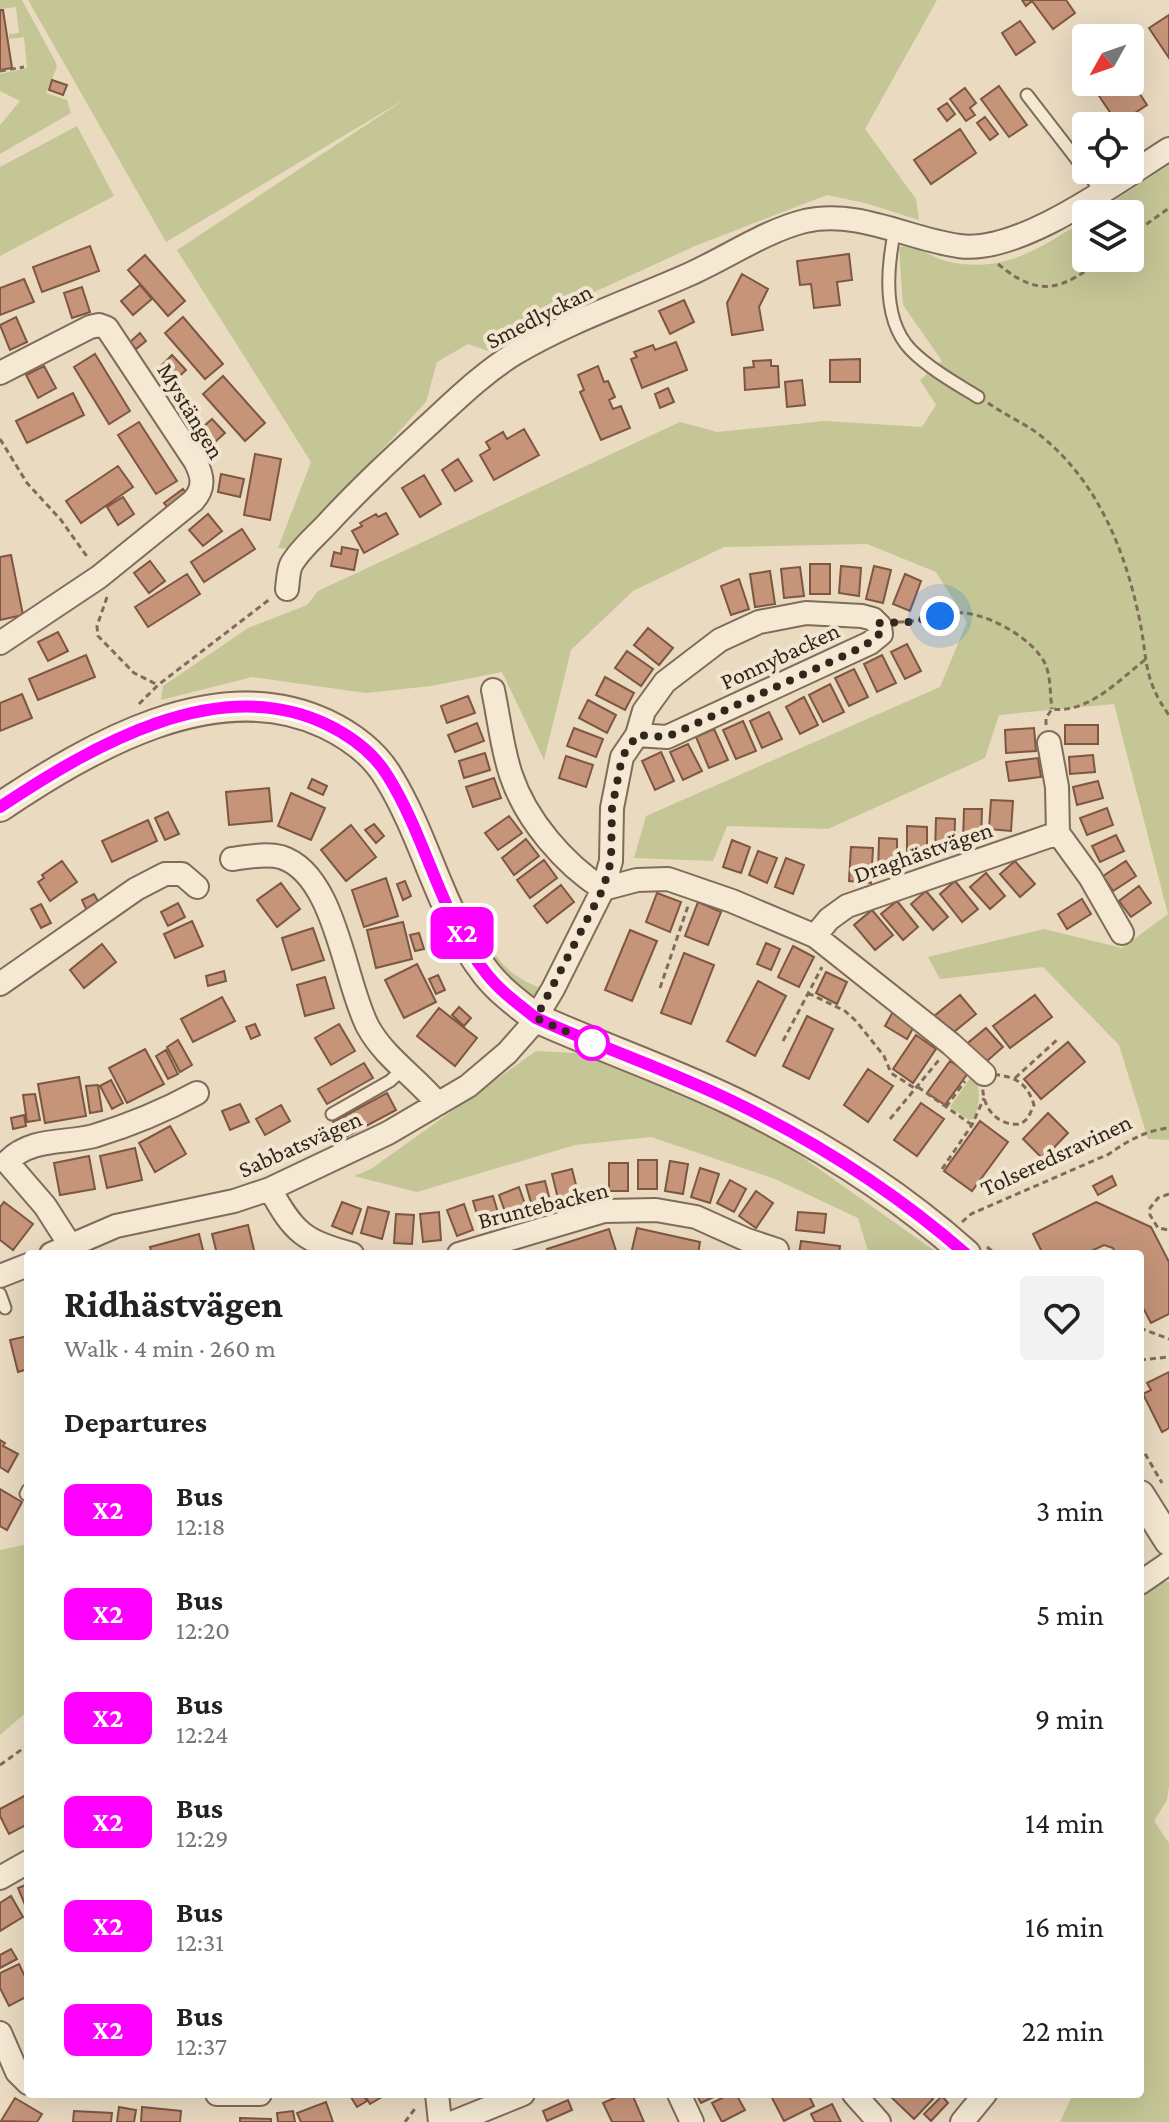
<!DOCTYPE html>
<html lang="en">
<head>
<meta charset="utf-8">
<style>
  body { margin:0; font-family:"Crimson Pro",serif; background:#f2f2f2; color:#222; height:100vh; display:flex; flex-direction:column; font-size:30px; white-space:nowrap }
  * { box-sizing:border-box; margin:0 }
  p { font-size:26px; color:#767676 }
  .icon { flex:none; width:44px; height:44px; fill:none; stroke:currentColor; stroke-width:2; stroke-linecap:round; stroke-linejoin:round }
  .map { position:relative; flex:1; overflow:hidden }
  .drawer { position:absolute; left:24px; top:1250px; width:1120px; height:848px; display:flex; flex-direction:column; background:#fff; border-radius:8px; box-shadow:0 8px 32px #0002 }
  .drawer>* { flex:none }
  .badge { padding:0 16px; border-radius:12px; font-size:28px; line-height:52px }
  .needle { width:52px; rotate:230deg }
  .fabs { position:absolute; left:1072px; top:24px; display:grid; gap:16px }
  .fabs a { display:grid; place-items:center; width:72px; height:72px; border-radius:8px; background:#fff; box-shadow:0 8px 32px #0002; font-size:40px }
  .you { position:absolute; width:40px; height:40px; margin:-20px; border:6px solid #fff; border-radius:50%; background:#1a73e8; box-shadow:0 0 0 12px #1a73e833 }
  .map>.badge { position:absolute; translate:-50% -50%; box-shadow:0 0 0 4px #fff }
  h2 { padding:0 40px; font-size:30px; line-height:72px }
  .round { display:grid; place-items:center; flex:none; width:84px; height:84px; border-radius:8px; background:#f2f2f2 }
  .summary { display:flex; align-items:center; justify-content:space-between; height:136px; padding:0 40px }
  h1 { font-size:38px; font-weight:700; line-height:60px }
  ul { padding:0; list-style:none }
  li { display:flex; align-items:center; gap:24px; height:104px; padding:0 40px }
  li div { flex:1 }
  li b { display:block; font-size:30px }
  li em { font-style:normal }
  li .badge { min-width:88px; font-weight:700; text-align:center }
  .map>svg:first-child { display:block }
</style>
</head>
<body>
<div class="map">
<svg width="1169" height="2122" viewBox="0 0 1169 2122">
  <rect width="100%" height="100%" fill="#e9dac0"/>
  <!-- green -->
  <path fill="#c4c696" d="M0,0h22l33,61 2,6 -11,26 21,7 4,13 -71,41v-29l20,-24 -20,-10v-17l27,-6 -3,-31 -15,2v-5l10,-1 -3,-26 -16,2z
    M28,0h909l-72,129 51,70 3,21 -54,-17 -38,-8 -132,51 -127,58 -64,38 -13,10 -23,-8 -31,18 -11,40 -135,147 -13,-1 33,-86 -134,-212 230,-152 -241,144z
    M77,126l37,70 -114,60v-89z
    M1169,165v975l-21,-1 -29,-94 -76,-78 -103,12 -12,-22 116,-28 78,19 46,-34 -54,-210 -115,11 -14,43 -157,71 -101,-3 -14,35 -79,-3 12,-42 294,-129 27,-65 -31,-50 -69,-28 -143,3 -91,44 -62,59 -27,110 -42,-88 -71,14 -65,7 -114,-16 -91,23 2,-14 85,-58 59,-23 11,-14 362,-169 37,10 108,-11 97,6 14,-22 -16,-25 22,-19 -39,-56 -4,-58c16,-4 31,10 47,14 56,14 95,-13 140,-42v39h44v-44h-36z
    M242,690c62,-1 127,25 161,80 30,51 45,110 76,159 19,32 29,47 64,60l-6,6 -10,1 -11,-7 -38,-45 -75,-164 -153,-85 -250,101v-8c75,-44 153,-90 242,-98z
    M629,1041c119,46 221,102 323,179v5l-327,-174z
    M536,1051l57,3 171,76 175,124h-70l-11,-36 -83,-39 -124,-42 -76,8 -158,47 -63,-16 17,-7z
    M973,1074l4,3c2,16 4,28 -4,42l-4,1 -19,-13z
    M28,1544v167l-28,24v-185z
    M1157,1580l12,2v204l-2,14 -13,21 15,22v279h-109l13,-28h67v-504z"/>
  <!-- building -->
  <path fill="#c59479" stroke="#7e5642" stroke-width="2" d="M1022,0h44l9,13 -22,16 -21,-28 -6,5z
    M0,10h3l9,58 -12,2z
    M1169,15v43l-20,-30z
    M1020,21l15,21 -19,13 -14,-22z
    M1130,79l17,26 -29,19 -27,-40 39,-2z
    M52,80l15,5 -4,10 -14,-5z
    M999,86l28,39 -18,12 -28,-38z
    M965,88l11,15 -6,5 5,7 -9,6 -16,-22z
    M947,103l8,11 -8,7 -9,-12z
    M985,117l13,17 -8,6 -13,-17z
    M960,129l16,24 -45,31 -17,-24z
    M90,246l9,25 -57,21 -9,-25z
    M849,254l3,26 -15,2 3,23 -26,3 -3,-24 -11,1 -3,-24z
    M145,255l40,46 -17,15 -40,-46z
    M742,274l26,15 -9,18 4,23 -31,5 -5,-32z
    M24,279l10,23 -34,13v-27z
    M140,285l12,14 -19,16 -12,-14z
    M82,287l8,25 -18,6 -8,-25z
    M684,300l10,22 -24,12 -11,-23z
    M16,317l11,25 -17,8 -10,-25z
    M183,317l40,47 -18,15 -40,-46z
    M140,333l6,8 -10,8 -6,-7z
    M676,342l11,28 -45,18 -11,-29 6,-2 -3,-5 19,-7 2,5z
    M95,354l35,57 -21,13 -35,-57z
    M172,355l14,15 -17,16 -14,-14z
    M860,359v23h-30v-22z
    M771,360v6h7l1,21 -34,3 -1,-22 10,-1 -1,-6z
    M44,366l12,22 -18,10 -12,-23z
    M598,366l6,16 4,-1 7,16 -6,3 4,9 8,-3 9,22 -29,12 -21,-48 4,-2 -6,-15z
    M223,376l42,47 -20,18 -42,-47z
    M802,380l3,25 -18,2 -2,-25z
    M668,388l6,14 -14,6 -5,-14z
    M73,393l11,22 -57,28 -11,-22z
    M212,419l13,14 -18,16 -13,-14z
    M139,422l38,59 -21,13 -38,-59z
    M524,429l15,26 -45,25 -14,-25 10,-6 -4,-7 17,-10 4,7z
    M255,454l26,5 -11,61 -26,-5z
    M458,459l14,22 -17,10 -13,-21z
    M118,466l15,21 -52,36 -15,-22z
    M221,474l23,5 -4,18 -22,-5z
    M424,475l17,29 -21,13 -18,-29z
    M183,489l4,5 -19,14 -4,-5z
    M123,497l11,17 -16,11 -11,-18z
    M386,513l12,21 -34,19 -12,-22 10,-5 -2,-3 16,-9 2,3z
    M208,514l14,17 -19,15 -14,-16z
    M242,529l13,20 -51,33 -13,-20z
    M342,547l16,3 -4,20 -23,-4 3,-14 7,2z
    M11,555l12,60 -23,5v-63z
    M150,561l15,20 -16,12 -15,-20z
    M810,564h20v30h-20z
    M841,566l20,2 -2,28 -20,-3z
    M874,566l17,4 -8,33 -17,-4z
    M800,567l4,29 -20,2 -3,-29z
    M770,571l5,33 -20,3 -5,-33z
    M187,574l13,20 -52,33 -13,-20z
    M905,574l16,7 -11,30 -17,-7z
    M739,579l10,30 -18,6 -10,-29z
    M648,628l25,20 -14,17 -25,-20z
    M58,632l10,19 -20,10 -10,-19z
    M907,644l14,27 -16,8 -14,-27z
    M627,651l26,18 -12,17 -26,-18z
    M86,655l9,22 -57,23 -9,-21z
    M882,655l14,28 -19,9 -13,-28z
    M854,669l14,28 -19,9 -14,-28z
    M605,677l29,16 -9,17 -29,-15z
    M830,684l14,28 -21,10 -14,-27z
    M22,694l10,24 -32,13v-28z
    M468,696l7,17 -28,10 -6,-17z
    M804,697l14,28 -18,9 -14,-27z
    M588,700l28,15 -9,18 -28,-15z
    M769,712l13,27 -20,9 -12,-27z
    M743,721l13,30 -20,8 -13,-29z
    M477,723l7,18 -29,11 -7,-17z
    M1065,725h33v19h-33z
    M574,728l29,11 -7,18 -29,-11z
    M1034,728l2,23 -30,2 -1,-23z
    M714,729l14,31 -19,8 -13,-31z
    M688,744l14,27 -19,9 -13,-28z
    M661,752l13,29 -19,9 -13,-29z
    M485,753l5,17 -26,8 -5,-17z
    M1093,755l2,17 -25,2 -1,-17z
    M566,756l27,9 -7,22 -27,-9z
    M1038,758l3,19 -32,4 -3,-19z
    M494,778l7,20 -28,9 -7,-20z
    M312,779l15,7 -4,9 -15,-7z
    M1098,781l5,17 -26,7 -4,-18z
    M269,788l3,33 -43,4 -3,-33z
    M291,793l34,15 -14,32 -33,-14z
    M991,800l22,1 -2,30 -22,-2z
    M1107,808l6,17 -26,10 -7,-17z
    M964,809h18l-1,32h-18z
    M168,812l11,22 -14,6 -10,-22z
    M509,816l13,17 -24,17 -13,-17z
    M936,818l19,1 -1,33 -19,-1z
    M148,820l9,21 -45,21 -10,-21z
    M374,824l10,12 -8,7 -11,-13z
    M351,825l25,32 -30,24 -25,-31z
    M907,826l20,1v33h-20z
    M1116,835l8,16 -24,11 -8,-16z
    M879,838l18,1v35l-19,-1z
    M526,839l13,17 -25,19 -12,-17z
    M732,840l18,7 -9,26 -18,-6z
    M851,847l22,1 -2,35 -22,-2z
    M758,851l19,7 -10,25 -18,-8z
    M786,858l18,7 -11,29 -18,-7z
    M544,860l13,18 -27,20 -13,-18z
    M62,861l15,21 -27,19 -12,-19 6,-4 -2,-3z
    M1015,861l20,23 -15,13 -20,-23z
    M1126,861l10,15 -23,15 -10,-15z
    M986,873l19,23 -15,13 -20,-22z
    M386,878l12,38 -34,11 -12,-37z
    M405,881l6,15 -8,4 -6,-16z
    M955,881l23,28 -16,13 -22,-28z
    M281,883l19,26 -23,18 -20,-27z
    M561,885l13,17 -27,21 -13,-17z
    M1139,886l12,17 -20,14 -12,-16z
    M926,891l22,26 -15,13 -22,-26z
    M657,893l24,9 -11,30 -24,-10z
    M94,894l5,9 -13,6 -4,-9z
    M1082,899l9,15 -24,15 -9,-15z
    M897,901l21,26 -15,13 -22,-26z
    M698,902l23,10 -13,33 -23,-9z
    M178,903l7,14 -17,9 -7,-14z
    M41,904l10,19 -10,5 -10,-19z
    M872,910l21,25 -18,15 -21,-25z
    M192,921l11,25 -28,12 -11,-24z
    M403,922l9,37 -36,9 -9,-38z
    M313,928l11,32 -32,10 -10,-32z
    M630,930l27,11 -25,60 -27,-11z
    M419,933l5,16 -9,2 -5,-16z
    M766,943l14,6 -9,21 -14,-6z
    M102,944l14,18 -32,26 -14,-18z
    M793,946l21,11 -15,30 -21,-10z
    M684,953l30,12 -23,59 -30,-11z
    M417,964l19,38 -32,16 -19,-38z
    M224,971l2,10 -18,5 -2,-10z
    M826,972l21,10 -10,22 -21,-11z
    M438,975l7,15 -9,4 -7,-15z
    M325,977l9,31 -29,8 -8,-31z
    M758,981l28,15 -31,60 -28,-15z
    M960,995l16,19 -27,22 -16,-19z
    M1035,995l17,22 -42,31 -17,-22z
    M222,997l13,24 -42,21 -12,-23z
    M459,1007l12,11 -7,8 -12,-11z
    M439,1008l38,30 -22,28 -38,-30z
    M895,1008l22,13 -10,18 -22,-13z
    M807,1016l26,13 -24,50 -26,-13z
    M255,1024l5,11 -9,4 -5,-12z
    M339,1024l16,27 -24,14 -16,-27z
    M986,1028l17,19 -23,20 -17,-20z
    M916,1035l20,14 -23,34 -20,-14z
    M178,1040l14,25 -12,7 -13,-25z
    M1068,1042l17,20 -44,37 -17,-20z
    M145,1049l19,35 -37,19 -18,-35z
    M166,1050l12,24 -10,5 -12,-23z
    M950,1061l18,12 -23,32 -18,-12z
    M364,1063l9,15 -46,26 -9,-15z
    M868,1069l25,17 -25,36 -24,-17z
    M79,1077l7,39 -41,7 -7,-39z
    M111,1080l12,23 -11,6 -12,-23z
    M98,1085l4,26 -12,2 -4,-27z
    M387,1093l9,17 -54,29 -9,-17z
    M35,1094l5,26 -13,2 -4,-27z
    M921,1103l23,16 -27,37 -23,-16z
    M240,1104l9,18 -19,8 -8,-19z
    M281,1105l9,16 -25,14 -9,-16z
    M1048,1113l20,20 -25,26 -20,-20z
    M24,1115l2,11 -13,3 -2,-11z
    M980,1121l28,21 -36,49 -28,-20z
    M170,1126l16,28 -31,18 -16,-29z
    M135,1148l7,32 -35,8 -7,-32z
    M89,1156l6,33 -35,6 -6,-32z
    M638,1160h19v29h-19z
    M670,1161l18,3 -5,30 -18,-3z
    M609,1163h19v28h-19z
    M700,1168l19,6 -9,29 -19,-6z
    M572,1169l8,32 -20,6 -8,-33z
    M1112,1176l4,9 -18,10 -5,-9z
    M730,1180l16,9 -12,23 -17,-9z
    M545,1181l7,27 -18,5 -8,-28z
    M519,1187l9,26 -20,7 -9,-25z
    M756,1191l17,12 -17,25 -17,-12z
    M493,1196l8,27 -20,5 -8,-27z
    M4,1202l29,22 -20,26 -13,-10v-33z
    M342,1202l19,7 -9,25 -20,-8z
    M1096,1202l55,25 18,35v52l-18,9 -11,-21v-48h-24l-3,-6 -9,-3 -19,9h-42l-10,-20z
    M464,1204l9,26 -16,6 -10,-26z
    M368,1207l21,5 -7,27 -21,-6z
    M439,1212l2,28 -18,2 -3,-28z
    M798,1212l28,2 -2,19 -28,-3z
    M396,1214l18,1 -2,29 -18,-1z
    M248,1225l7,29h-38l-5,-20z
    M637,1228l63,14 -2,12h-67z
    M609,1229l8,25h-69l-1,-5z
    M199,1234l5,20h-52l-2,-7z
    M801,1241l39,5 -1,8h-40z
    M28,1336v33l-10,3 -8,-32z
    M1169,1372v56l-7,4 -19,-38 8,-4 -4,-7z
    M0,1440l5,3 -2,3 15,8 -10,18 -8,-5z
    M0,1489l22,13 -15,28 -7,-4z
    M28,1794v30l-19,10 -9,-18v-7z
    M28,1884v28l-10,-24z
    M11,1896l12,21 -23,14v-28z
    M11,1949l6,10 -17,9v-13z
    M19,1964l9,19v13l-19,10 -9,-18v-15z
    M349,2094h13l5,7 -10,6z
    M364,2094h23l-17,10z
    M623,2094h9l12,28h-32l-9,-19z
    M696,2094h24l-19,9z
    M730,2094h6l9,16 -23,12 -10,-19z
    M770,2094h38l6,12 -30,15z
    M888,2094h39l6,5 -19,20z
    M942,2096l6,7 -17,18 -7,-7z
    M15,2098l27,16 -5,8 -36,-1z
    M568,2100l4,10 -25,11 -4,-10z
    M326,2102l7,20h-32l-4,-9z
    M832,2104l9,18h-26l-4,-8z
    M119,2107l17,3 -2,12h-17z
    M142,2107l39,4 -1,11h-39z
    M74,2111l38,2 -1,9h-38z
    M293,2111l2,11h-17l-1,-9z
    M240,2118l31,1v3h-31z"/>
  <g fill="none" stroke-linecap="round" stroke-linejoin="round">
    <!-- service casing -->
    <g stroke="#816c5a" stroke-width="15">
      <path id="service" d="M1027,95l75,97
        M895,229c-8,38 -13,91 16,121 19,19 44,33 67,47
        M332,1114l58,-33 13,-12
        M0,1294l5,14
        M26,1494l2,-4"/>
    </g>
    <!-- minor casing -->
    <g stroke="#816c5a" stroke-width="26">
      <path id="minor" d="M0,373l90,-46 9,-2 8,3 88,133c8,15 10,27 -2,40l-94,76 -99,66
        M287,589c1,-7 1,-17 4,-24 8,-15 24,-28 36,-41 34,-37 71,-71 108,-105 25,-23 50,-47 79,-65 55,-33 118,-54 176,-80 38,-17 75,-43 115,-53 53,-12 103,18 154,25 60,9 159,-65 210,-97
        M493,690c6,28 9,59 18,85 15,45 53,89 92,114l8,-28 1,-53 10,-51 15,-22 7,-24 21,-29 55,-42 39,-18 47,-9 56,3 11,3 7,7 1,8 -11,9 -203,94 -30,-2
        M1049,743l8,44 1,46 32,44 32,56
        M232,859c15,-2 34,-6 49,-2 55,17 63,125 87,170 17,31 48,50 70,77
        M815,936l14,-17 18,-13 211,-73
        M0,984l136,-95 29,-15h17l15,13
        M270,1189c24,44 34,52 82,65
        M70,1245l-25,-39 -38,-44c24,-25 56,-18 87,-26 36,-11 70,-25 103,-43
        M51,1254l65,-28 118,-25 36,-12 118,-56 80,-47 39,-33 23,-26 23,-38 50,-100 34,-9 31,-1 64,22 83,35 136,108 33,30
        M459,1254l145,-43 52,-1 40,7 51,23 30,10
        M0,1276l28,-11
        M1140,1583l29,-20
        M0,1878l28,-16
        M0,2033l17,39 11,11
        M217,2094h43
        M437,2094l3,28
        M679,2094l13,28
        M854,2094l25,28
        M454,2122l69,-28
        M962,2122l23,-28"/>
    </g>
    <!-- tertiary casing -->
    <g stroke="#816c5a" stroke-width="32">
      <path id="tertiary" d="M0,807c90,-60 216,-135 326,-83 25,12 49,30 63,54 38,62 52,138 97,195 14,18 32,31 50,45 64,29 132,52 196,83 83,40 165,91 234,153
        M1140,1495l29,46"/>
    </g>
    <!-- path -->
    <path stroke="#816c5a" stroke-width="3" stroke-dasharray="6 4" stroke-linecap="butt" d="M0,71l24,-4
      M1130,236l39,-28
      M998,264c42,35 64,26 105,-6
      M988,403c16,11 33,19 48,29 59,45 88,114 103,185 9,41 3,61 30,98
      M0,439l27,44 34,37 27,38
      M107,597l-10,29 1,10 36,37 24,12
      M898,622c20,0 37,-6 55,-9 29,-4 83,26 93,53 5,13 4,30 6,43
      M139,704l19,-19 112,-86
      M1046,725v-7l6,-9c36,5 67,-29 94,-50
      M660,988l28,-82
      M808,993l37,18 11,10 28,35 7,17 25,16
      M783,1041l39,-74
      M984,1074c25,1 42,4 50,31l-6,13 -7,6c-29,3 -43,-24 -37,-50z
      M1015,1078l44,-40
      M918,1087l54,38
      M946,1107l19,-26
      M890,1119l49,-59
      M942,1169l30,-44 12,-27
      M1169,1194l-11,4 -8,10v7l8,13 11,2
      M962,1222l9,-8 138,-60c18,-13 38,-24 60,-26
      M987,1247l9,7
      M1140,1328l29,11
      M1140,1360l29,-3
      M1140,1445l22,38
      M0,1765l28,-20
      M405,2122l12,-16"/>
    <!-- service -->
    <use href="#service" stroke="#f5e9d3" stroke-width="11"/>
    <!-- minor -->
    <use href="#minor" stroke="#f5e9d3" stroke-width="22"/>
    <!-- tertiary -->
    <use href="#tertiary" stroke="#f5e9d3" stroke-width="28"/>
  </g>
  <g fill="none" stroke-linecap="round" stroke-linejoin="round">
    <!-- line casing -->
    <g stroke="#fff" stroke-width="18">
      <path id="line" d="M0,807c90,-60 217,-135 326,-83 25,12 49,30 63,54 38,62 52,138 97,195 14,18 32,31 50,45 64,29 132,52 196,83 83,40 164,92 234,153"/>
    </g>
    <!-- line -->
    <use href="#line" stroke="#f0f" stroke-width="12"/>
    <!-- walk -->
    <path stroke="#32261d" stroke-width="8" stroke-dasharray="0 14.4" d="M592,1043l-56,-25 67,-129 8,-28 1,-53 8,-40 2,-11 15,-22 30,2 185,-85 25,-14 4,-8 -3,-7 33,-1 29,-6"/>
  </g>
  <!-- markers -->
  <circle fill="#fff" stroke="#f0f" stroke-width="4" cx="592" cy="1043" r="16"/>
  <g text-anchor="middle" stroke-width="8" stroke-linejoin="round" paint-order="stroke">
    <!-- street labels -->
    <g font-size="24" fill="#32261d" stroke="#f2e5cf">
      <text transform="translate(539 316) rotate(-27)" y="8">Smedlyckan</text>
      <text transform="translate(191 411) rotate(59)" y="8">Mystängen</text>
      <text transform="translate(780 656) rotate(-25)" y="8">Ponnybacken</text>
      <text transform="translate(923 852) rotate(-19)" y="8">Draghästvägen</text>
      <text transform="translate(300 1144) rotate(-24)" y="8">Sabbatsvägen</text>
      <text transform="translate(1056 1155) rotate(-25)" y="8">Tolseredsravinen</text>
      <text transform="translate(543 1205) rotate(-14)" y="8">Bruntebacken</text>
    </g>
  </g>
</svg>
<div class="fabs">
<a><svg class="needle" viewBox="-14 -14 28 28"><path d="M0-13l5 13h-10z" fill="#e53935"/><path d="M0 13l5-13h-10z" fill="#767676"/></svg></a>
<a><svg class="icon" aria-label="locate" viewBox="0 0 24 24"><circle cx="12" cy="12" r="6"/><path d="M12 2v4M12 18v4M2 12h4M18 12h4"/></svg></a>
<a><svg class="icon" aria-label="layers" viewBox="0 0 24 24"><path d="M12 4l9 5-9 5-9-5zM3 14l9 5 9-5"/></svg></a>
</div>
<div class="you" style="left:940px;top:616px"></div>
<b class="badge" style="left:462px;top:933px;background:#f0f;color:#fff">X2</b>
<section class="drawer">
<div class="summary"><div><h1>Ridhästvägen</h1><p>Walk · 4 min · 260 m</p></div><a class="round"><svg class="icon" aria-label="heart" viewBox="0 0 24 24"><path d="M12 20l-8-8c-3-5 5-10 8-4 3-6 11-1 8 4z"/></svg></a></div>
<h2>Departures</h2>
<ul>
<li><span class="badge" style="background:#f0f;color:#fff">X2</span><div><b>Bus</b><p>12:18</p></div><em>3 min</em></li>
<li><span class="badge" style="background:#f0f;color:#fff">X2</span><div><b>Bus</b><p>12:20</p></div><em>5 min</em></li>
<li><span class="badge" style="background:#f0f;color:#fff">X2</span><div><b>Bus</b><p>12:24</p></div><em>9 min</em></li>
<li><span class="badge" style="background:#f0f;color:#fff">X2</span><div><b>Bus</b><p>12:29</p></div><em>14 min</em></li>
<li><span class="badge" style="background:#f0f;color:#fff">X2</span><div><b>Bus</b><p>12:31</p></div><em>16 min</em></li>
<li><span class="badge" style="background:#f0f;color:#fff">X2</span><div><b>Bus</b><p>12:37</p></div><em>22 min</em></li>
</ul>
</section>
</div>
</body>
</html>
